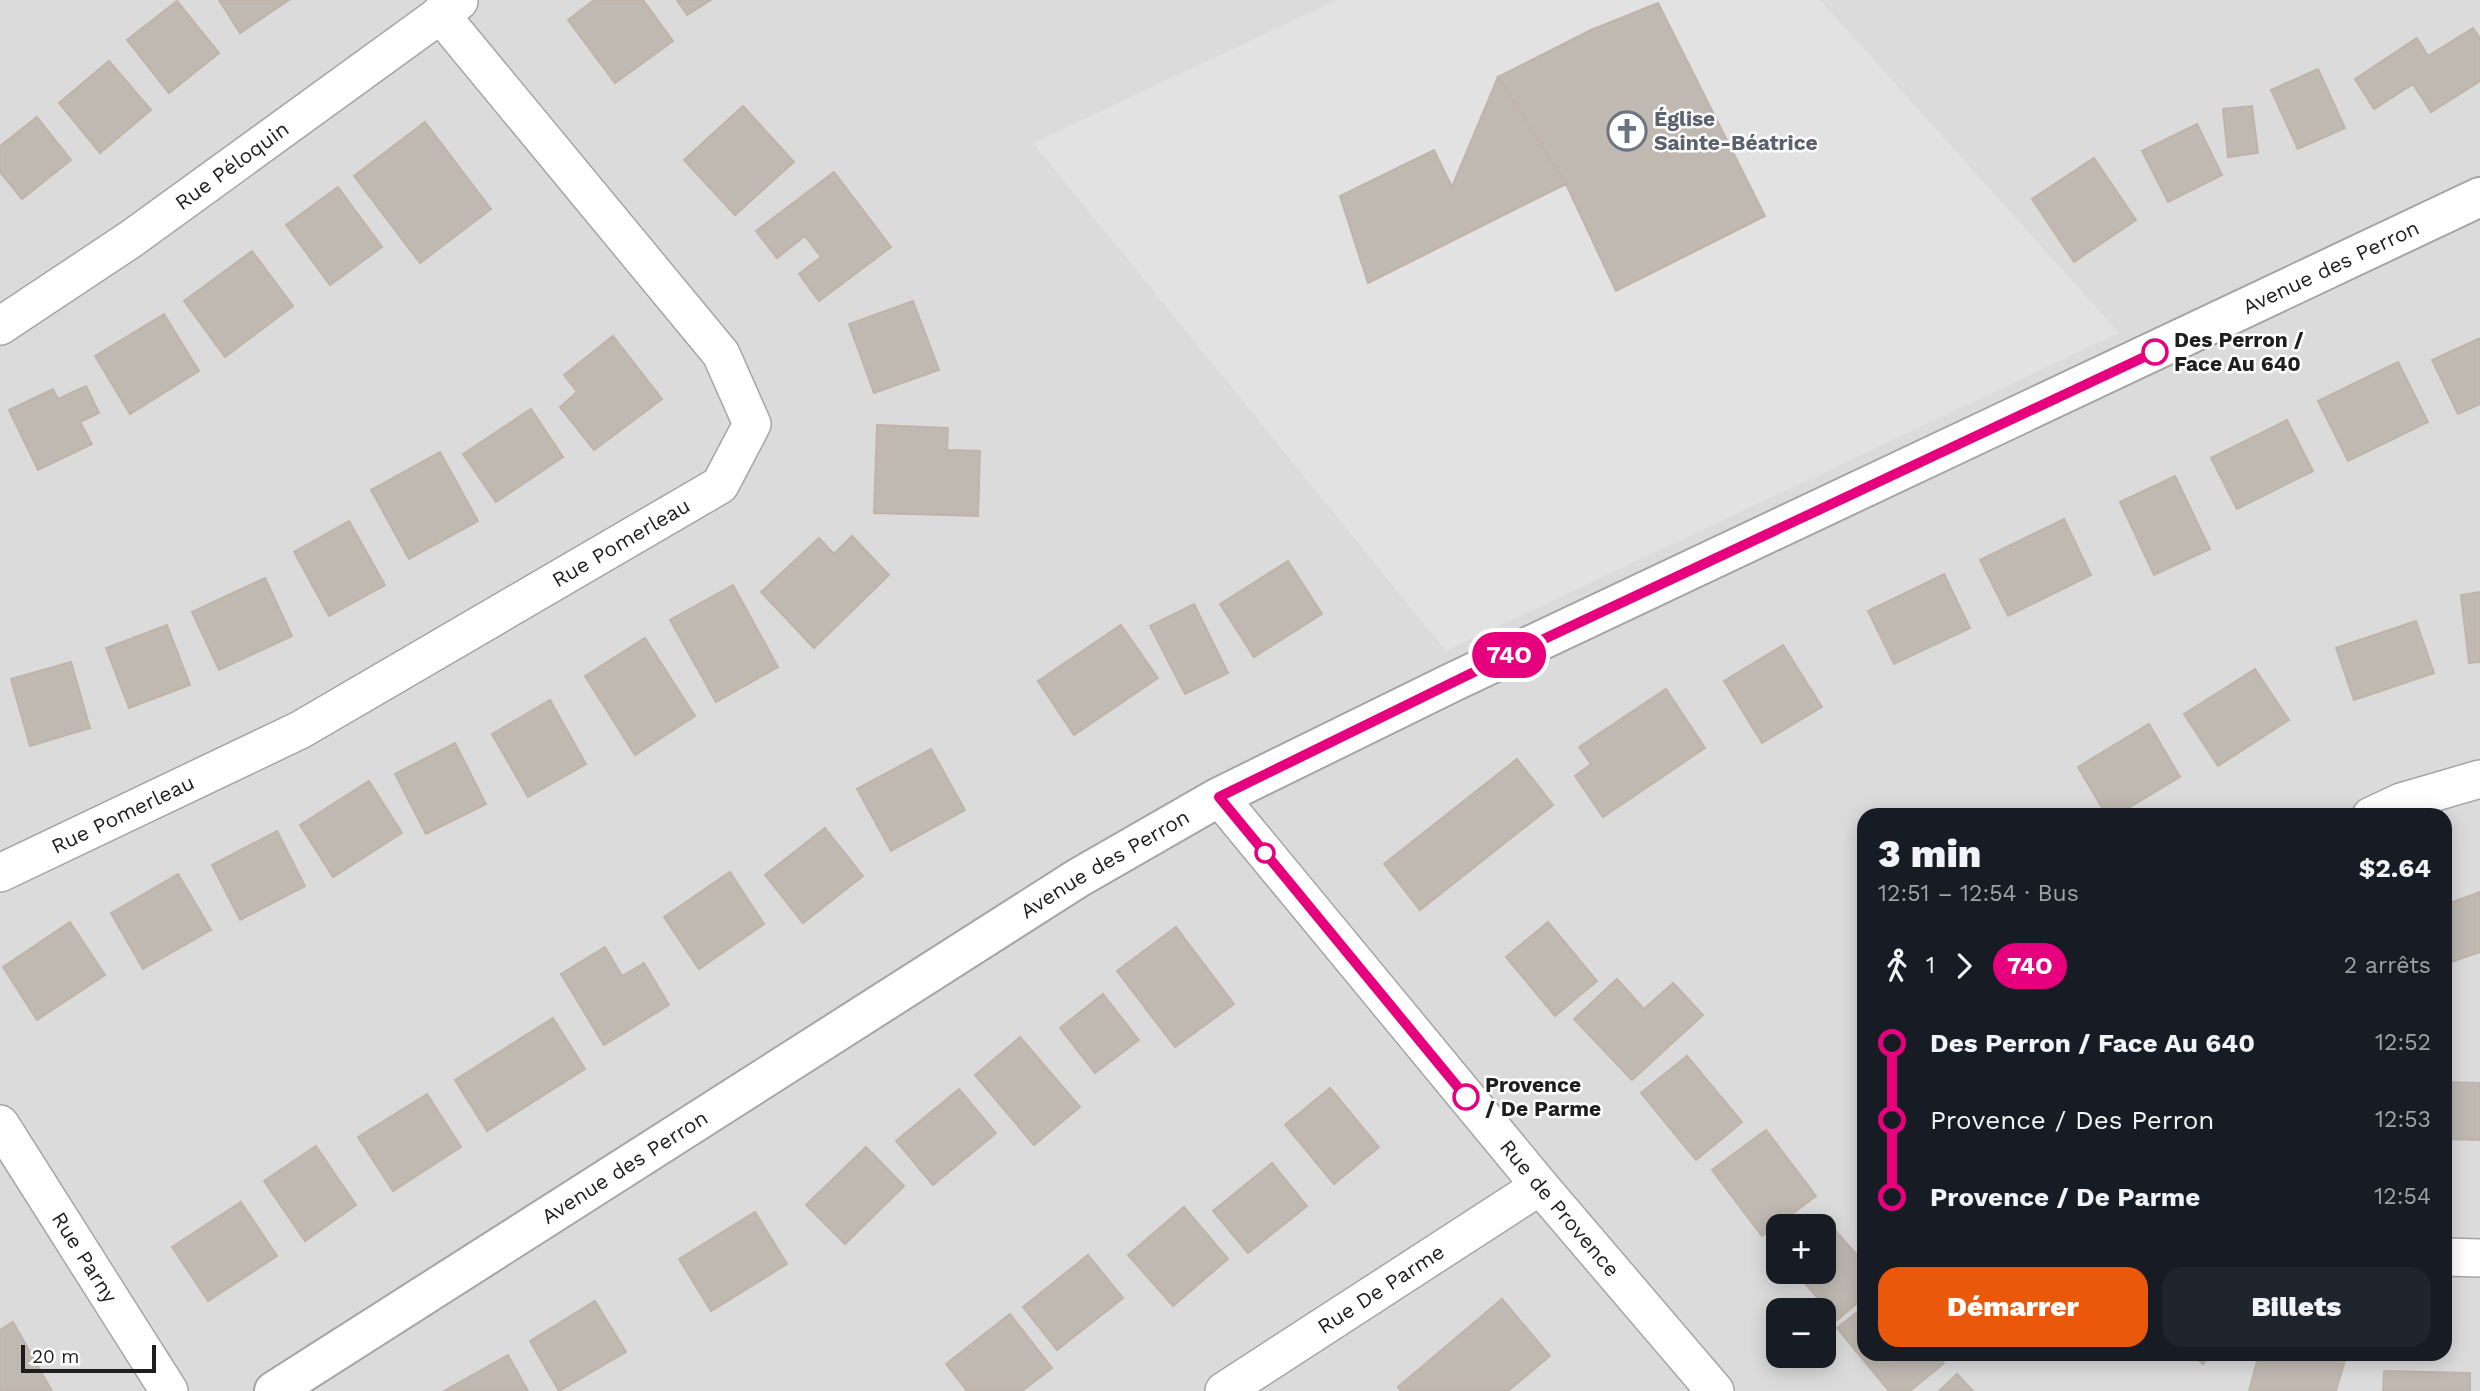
<!DOCTYPE html>
<html lang="fr">
<head>
<meta charset="utf-8">
<style>
  body { margin:0; font-family:"Work Sans",sans-serif; background:#20242c; color:#f1f3f6; height:100vh; display:flex; flex-direction:column; font-size:26px; white-space:nowrap }
  * { box-sizing:border-box; margin:0 }
  p { font-size:23px; color:#9ea1a6 }
  .icon { flex:none; width:38px; height:38px; fill:none; stroke:currentColor; stroke-width:2; stroke-linecap:round; stroke-linejoin:round }
  .map { position:relative; flex:1; overflow:hidden }
  .sheet { position:absolute; left:1857px; top:808px; width:595px; height:553px; display:flex; flex-direction:column; background:#171b24; border-radius:21px; box-shadow:0 4px 18px #0003 }
  .sheet>* { flex:none }
  .badge { padding:0 14px; border-radius:23px; font-size:24px; line-height:46px }
  .fabs { position:absolute; left:1766px; top:1214px; display:grid; gap:14px }
  .fabs a { display:grid; place-items:center; width:70px; height:70px; border-radius:14px; background:#171b24; box-shadow:0 4px 18px #0003; font-size:35px }
  .scale { position:absolute; left:21px; bottom:18px; width:135px; box-sizing:border-box; padding-left:7px; border:4px solid #1e1e1e; border-top:0; font-size:19px; line-height:24px; white-space:nowrap; color:#1e1e1e; -webkit-text-stroke:5px #fff; paint-order:stroke }
  .map>.badge { position:absolute; translate:-50% -50%; box-shadow:0 0 0 4px #fff }
  .legs { display:flex; align-items:center; gap:10px; height:77px; padding:0 21px; font-size:23px }
  .legs p { margin-inline-start:auto }
  .headline { display:flex; align-items:center; justify-content:space-between; height:119px; padding:0 21px }
  h1 { font-size:38px; font-weight:800; line-height:52px }
  .primary-button { display:flex; gap:14px; margin-top:auto; padding:14px 21px }
  .primary-button a { flex:1; height:80px; border-radius:21px; background:#ea580c; color:#fff; font-size:28px; font-weight:800; line-height:80px; text-align:center }
  .primary-button a+a { background:#20242c; color:#f1f3f6 }
  ul { padding:0 21px; list-style:none }
  li { display:flex; align-items:center; gap:24px; height:77px; font-size:26px }
  li i { display:grid; place-items:center; width:10px; height:100%; margin:0 9px; background:currentColor }
  li i::after { content:''; width:18px; height:18px; margin:-9px; border:5px solid; border-radius:50%; background:#171b24 }
  li p { margin-inline-start:auto }
  li:first-child i { background:linear-gradient(#0000 50%,currentColor 0) }
  li:last-child i { background:linear-gradient(currentColor 50%,#0000 0) }
  .map>svg:first-child { display:block }
</style>
</head>
<body>
<div class="map">
<svg width="2480" height="1391" viewBox="0 0 2480 1391">
  <rect width="100%" height="100%" fill="#efece5"/>
  <!-- residential -->
  <path fill="#dcdbdb" fill-rule="evenodd" d="M0,0h2480v1391h-2480zM1864,816h581v538h-581zM1778,1227h46v45h-46zM1778,1311h46v45h-46z"/>
  <!-- parking -->
  <path fill="#e2e2e2" d="M1337,0h483l299,333 -673,318 -413,-508z"/>
  <!-- building -->
  <path fill="#bfb9b2" stroke="#c0b4a8" stroke-width="2" d="M219,0h70l-49,33z
    M594,0h49l30,41 -58,42 -47,-63z
    M677,0h34l-24,15z
    M177,1l42,52 -50,40 -42,-53z
    M1658,3l107,213 -149,75 -50,-107 -68,-107 93,-47z
    M2473,28l7,10v43l-49,31 -18,-28 -39,25 -19,-30 62,-41 11,18z
    M109,61l42,49 -51,43 -41,-50z
    M2318,69l27,59 -47,21 -27,-59z
    M1498,77l68,107 -198,99 -28,-87 94,-46 18,37z
    M743,106l51,56 -59,53 -51,-55z
    M2252,106l6,47 -30,4 -5,-48z
    M37,117l34,43 -49,39 -22,-27v-26z
    M425,122l66,87 -71,54 -66,-87z
    M2197,124l25,51 -54,27 -26,-51z
    M2094,158l42,62 -62,42 -42,-63z
    M834,172l57,75 -72,54 -20,-27 22,-17 -16,-21 -28,22 -21,-27z
    M338,187l44,60 -52,38 -44,-60z
    M252,251l41,55 -68,51 -41,-56z
    M913,301l26,69 -65,23 -25,-69z
    M164,314l35,57 -69,43 -35,-58z
    M613,336l49,63 -68,51 -34,-43 17,-15 -13,-17z
    M2480,338v66l-22,10 -26,-54z
    M2398,362l30,60 -80,39 -30,-60z
    M86,386l13,27 -19,9 12,22 -54,26 -29,-60 44,-21 5,10z
    M531,409l32,48 -67,45 -33,-48z
    M2287,420l26,51 -76,38 -26,-51z
    M877,425l71,3 -1,22 33,1 -2,65 -104,-3z
    M440,452l38,69 -69,38 -38,-69z
    M2175,476l35,73 -56,26 -34,-73z
    M2064,519l27,56 -83,41 -28,-56z
    M349,521l36,64 -56,31 -35,-64z
    M852,536l37,39 -75,73 -53,-56 58,-54 15,16z
    M1288,561l34,53 -68,43 -34,-53z
    M1944,574l26,54 -76,36 -26,-53z
    M265,578l27,58 -73,34 -27,-58z
    M733,585l45,82 -62,35 -46,-82z
    M2480,592v70l-11,1 -8,-68z
    M1194,604l34,69 -43,21 -35,-68z
    M2416,621l18,52 -80,27 -18,-52z
    M167,625l23,60 -61,23 -23,-60z
    M1121,625l37,53 -84,57 -36,-54z
    M645,638l50,78 -60,39 -50,-79z
    M1783,645l39,62 -60,36 -38,-62z
    M71,662l19,66 -60,18 -19,-67z
    M2255,669l34,51 -71,46 -34,-52z
    M1666,689l39,59 -102,69 -28,-41 16,-12 -12,-17z
    M550,700l36,64 -58,33 -36,-63z
    M2149,724l31,53 -65,39h-8l-29,-49z
    M455,743l31,61 -60,30 -31,-60z
    M931,749l34,61 -74,41 -34,-62z
    M1517,759l36,46 -133,105 -36,-46z
    M369,781l33,52 -69,44 -33,-52z
    M825,828l38,48 -60,47 -38,-48z
    M277,831l28,55 -65,34 -28,-55z
    M730,872l34,52 -65,45 -35,-52z
    M178,874l33,56 -68,39 -32,-56z
    M2480,892v60l-35,12v-59z
    M70,922l35,53 -68,45 -34,-53z
    M1548,922l49,59 -42,35 -49,-59z
    M1176,927l58,77 -59,43 -58,-76z
    M605,947l17,29 22,-13 25,42 -65,40 -43,-71z
    M1617,979l27,30 29,-26 30,32 -71,65 -58,-61z
    M1103,994l36,46 -44,33 -35,-45z
    M553,1018l32,51 -98,62 -32,-51z
    M1020,1037l60,70 -46,38 -59,-70z
    M1687,1056l55,66 -46,38 -55,-67z
    M2445,1082l35,1v57l-35,-1z
    M1330,1088l49,59 -45,37 -49,-59z
    M959,1089l37,44 -63,52 -37,-44z
    M427,1094l34,53 -68,44 -35,-54z
    M1766,1130l50,66 -54,40 -50,-66z
    M316,1146l40,59 -51,36 -41,-60z
    M866,1147l38,39 -59,58 -39,-39z
    M1272,1163l35,43 -59,47 -35,-42z
    M241,1202l36,54 -69,45 -36,-54z
    M1184,1207l44,52 -55,47 -45,-51z
    M755,1212l32,52 -76,47 -32,-52z
    M1826,1220l38,43v34l-27,23 -42,-48h29v-45h-6z
    M1088,1255l35,43 -66,52 -34,-43z
    M1502,1299l48,57 -42,35h-107l-3,-4z
    M595,1301l31,51 -67,39 -29,-50z
    M1864,1307v47h73l7,9 -34,28h-21l-52,-63z
    M1010,1314l42,54 -30,23h-55l-21,-27z
    M13,1322l39,69h-52v-61z
    M2191,1354h19l-7,10z
    M2259,1354h65l21,6 -9,31h-87z
    M508,1355l20,36h-84z
    M2384,1371l86,2v18h-87z
    M1957,1374l16,17h-34z"/>
  <g fill="none" stroke-linecap="round" stroke-linejoin="round">
    <!-- minor casing -->
    <g stroke="#a5a5a5" stroke-width="40">
      <g id="minor">
        <path id="s1" d="M0,326l131,-87 328,-238"/>
        <path id="s2" d="M1219,797l321,389 175,205"/>
        <path d="M2371,816l30,-14 79,-23"/>
        <path id="s3" d="M0,873l300,-143 420,-245 32,-61 -31,-70 -281,-340"/>
        <path id="s4" d="M0,1124l169,267"/>
        <path d="M2445,1257l35,1"/>
        <path id="s5" d="M1224,1391l316,-205"/>
      </g>
    </g>
    <!-- tertiary casing -->
    <g stroke="#a5a5a5" stroke-width="42">
      <g id="tertiary">
        <path id="s6" d="M274,1391l804,-513 141,-81 234,-115 1027,-485"/>
      </g>
    </g>
    <!-- minor -->
    <use href="#minor" stroke="#fff" stroke-width="37"/>
    <!-- tertiary -->
    <use href="#tertiary" stroke="#fff" stroke-width="38"/>
  </g>
  <g fill="none" stroke-linecap="round" stroke-linejoin="round">
    <!-- line-1 casing -->
    <g stroke="#fff" stroke-width="16">
      <path id="line-1" d="M1466,1097l-247,-300 259,-127 677,-318"/>
    </g>
    <!-- line-1 -->
    <use href="#line-1" stroke="#e6007e" stroke-width="10"/>
  </g>
  <!-- icons -->
  <defs>
    <g id="church-ring" transform="scale(2.0125)"><circle r="9.5" fill="#fff" stroke="#6b7280" stroke-width="1.5"/><path d="M-1.2-6h2.4v3.5h3.3v2.4h-3.3V6h-2.4V-.1h-3.3v-2.4h3.3Z" fill="#6b7280"/></g>
  </defs>
  <g fill-rule="evenodd">
    <use href="#church-ring" x="1627" y="131"/>
  </g>
  <!-- markers -->
  <g fill="#fff" stroke="#e6007e" stroke-width="3.5">
    <circle cx="2155" cy="352" r="12"/>
    <circle cx="1265" cy="853" r="9"/>
    <circle cx="1466" cy="1097" r="12"/>
  </g>
  <g text-anchor="middle" stroke-width="5" stroke-linejoin="round" paint-order="stroke">
    <!-- worship labels -->
    <g font-size="21" font-weight="bold" fill="#5b616d" stroke="#fff" text-anchor="start">
      <text x="1654" y="126">Église<tspan x="1654" dy="24">Sainte-Béatrice</tspan></text>
    </g>
    <!-- street labels -->
    <g font-size="21" fill="#1e1e1e" stroke="#fff">
      <text dy="7" stroke="none"><textPath href="#s1" startOffset="282">Rue Péloquin</textPath></text>
      <text dy="7" stroke="none"><textPath href="#s6" startOffset="2348">Avenue des Perron</textPath></text>
      <text dy="7" stroke="none"><textPath href="#s3" startOffset="704">Rue Pomerleau</textPath></text>
      <text dy="7" stroke="none"><textPath href="#s3" startOffset="136">Rue Pomerleau</textPath></text>
      <text dy="7" stroke="none"><textPath href="#s6" startOffset="984">Avenue des Perron</textPath></text>
      <text dy="7" stroke="none"><textPath href="#s6" startOffset="416">Avenue des Perron</textPath></text>
      <text dy="7" stroke="none"><textPath href="#s2" startOffset="534">Rue de Provence</textPath></text>
      <text dy="7" stroke="none"><textPath href="#s4" startOffset="158">Rue Parny</textPath></text>
      <text dy="7" stroke="none"><textPath href="#s5" startOffset="187">Rue De Parme</textPath></text>
    </g>
    <!-- stop labels -->
    <g font-size="21" font-weight="bold" fill="#1e1e1e" stroke="#fff" text-anchor="start">
      <text x="2174" y="347">Des Perron /<tspan x="2174" dy="24">Face Au 640</tspan></text>
      <text x="1485" y="1092">Provence<tspan x="1485" dy="24">/ De Parme</tspan></text>
    </g>
  </g>
</svg>
<div class="fabs">
<a>+</a>
<a>−</a>
</div>
<div class="scale">20 m</div>
<b class="badge" style="left:1509px;top:655px;background:#e6007e;color:#fff">74O</b>
<section class="sheet">
<div class="headline"><div><h1>3 min</h1><p>12:51 – 12:54 · Bus</p></div><b>$2.64</b></div>
<div class="legs"><svg class="icon" aria-label="walk" viewBox="0 0 24 24"><circle cx="13" cy="4" r="2"/><path d="M13 8l-2 6 4 7M11 14l-3 7M7 12l3-4h3l4 4"/></svg>1<svg class="icon" aria-label="forward" viewBox="0 0 24 24"><path d="M9 5l7 7-7 7"/></svg><b class="badge" style="background:#e6007e;color:#fff">74O</b><p>2 arrêts</p></div>
<ul>
<li><i style="color:#e6007e"></i><b>Des Perron / Face Au 640</b><p>12:52</p></li>
<li><i style="color:#e6007e"></i><span>Provence / Des Perron</span><p>12:53</p></li>
<li><i style="color:#e6007e"></i><b>Provence / De Parme</b><p>12:54</p></li>
</ul>
<div class="primary-button"><a>Démarrer</a><a>Billets</a></div>
</section>
</div>
</body>
</html>
